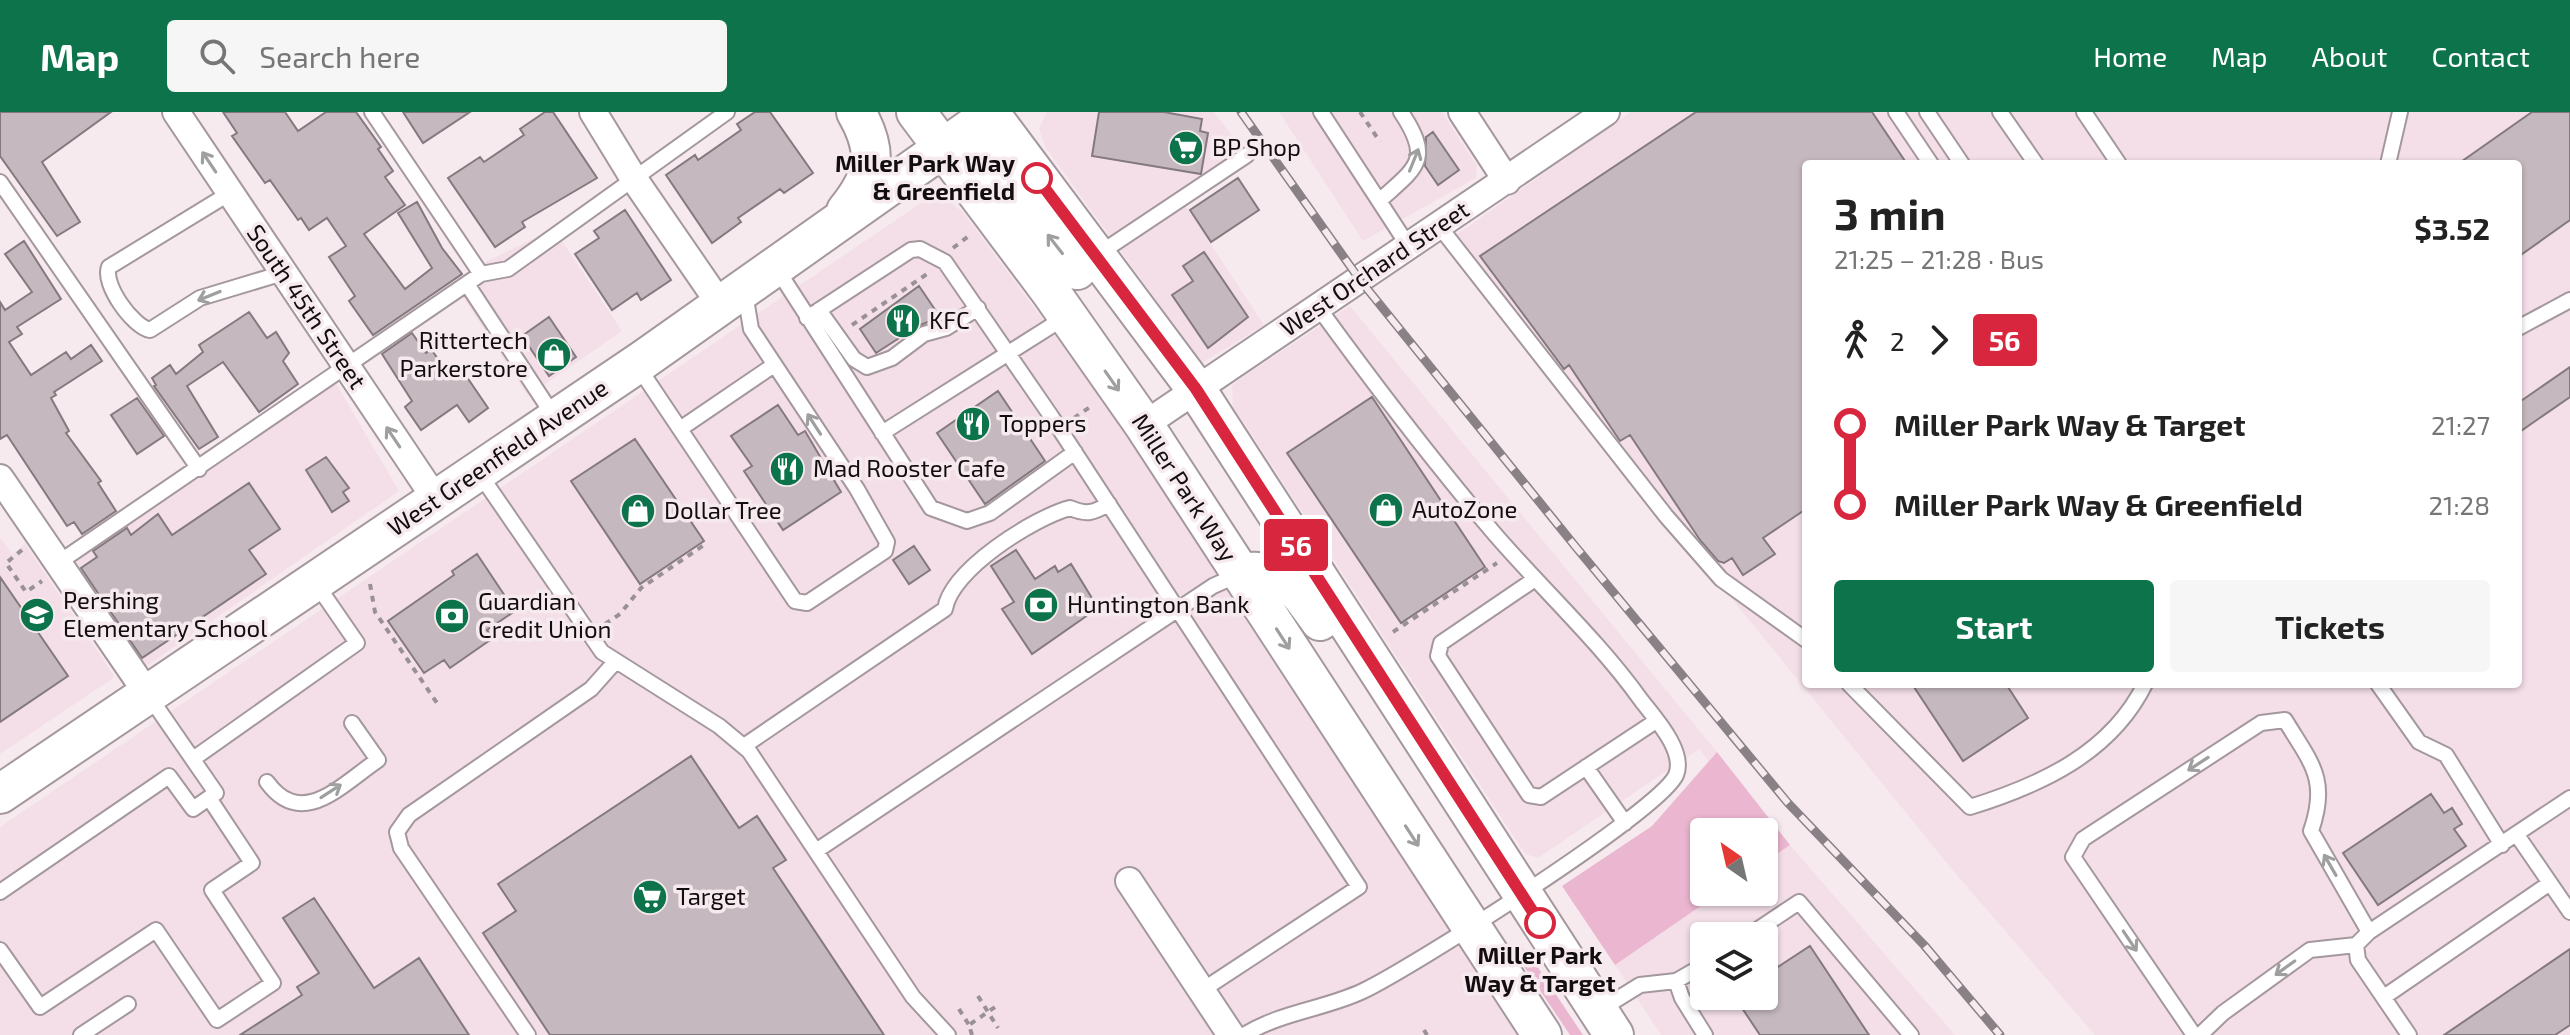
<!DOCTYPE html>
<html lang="en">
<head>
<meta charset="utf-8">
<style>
  body { margin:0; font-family:"Exo 2",sans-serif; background:#f6f6f6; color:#222; height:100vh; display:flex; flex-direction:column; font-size:30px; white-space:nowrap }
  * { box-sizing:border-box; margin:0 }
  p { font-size:26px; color:#767676 }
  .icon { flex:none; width:44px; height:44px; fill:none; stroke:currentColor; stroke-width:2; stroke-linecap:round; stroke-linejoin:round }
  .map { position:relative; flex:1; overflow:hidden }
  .drawer { position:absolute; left:1802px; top:48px; width:720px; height:528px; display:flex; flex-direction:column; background:#fff; border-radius:8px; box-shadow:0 2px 6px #0004 }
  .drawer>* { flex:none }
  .badge { padding:0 16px; border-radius:6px; font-size:28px; line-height:52px }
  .needle { width:52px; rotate:326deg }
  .tools { position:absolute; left:1690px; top:706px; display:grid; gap:16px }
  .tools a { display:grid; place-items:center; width:88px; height:88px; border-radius:8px; background:#fff; box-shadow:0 2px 6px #0004; font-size:40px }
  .map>.badge { position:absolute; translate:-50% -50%; box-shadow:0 0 0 4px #fff }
  .legs { display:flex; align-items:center; gap:12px; height:88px; padding:0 32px; font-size:26px }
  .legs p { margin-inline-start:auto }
  .overview { display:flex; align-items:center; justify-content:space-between; height:136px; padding:0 32px }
  h1 { font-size:44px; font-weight:700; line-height:60px }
  .primary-button { display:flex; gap:16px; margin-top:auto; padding:16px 32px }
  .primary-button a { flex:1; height:92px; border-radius:8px; background:#0d734b; color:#fff; font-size:32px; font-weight:700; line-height:92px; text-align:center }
  .primary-button a+a { background:#f6f6f6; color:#222 }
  ul { padding:0 32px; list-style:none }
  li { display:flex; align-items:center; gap:28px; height:80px; font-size:30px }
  li i { display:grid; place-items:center; width:12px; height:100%; margin:0 10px; background:currentColor }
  li i::after { content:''; width:20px; height:20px; margin:-10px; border:6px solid; border-radius:50%; background:#fff }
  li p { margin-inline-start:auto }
  li:first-child i { background:linear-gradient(#0000 50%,currentColor 0) }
  li:last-child i { background:linear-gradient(currentColor 50%,#0000 0) }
  header { display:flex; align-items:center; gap:48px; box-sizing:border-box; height:112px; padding:0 40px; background:#0d734b; color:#fff }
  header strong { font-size:38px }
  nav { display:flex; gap:44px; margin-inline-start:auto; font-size:28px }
  .search { width:560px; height:72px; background:#f6f6f6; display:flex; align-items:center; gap:20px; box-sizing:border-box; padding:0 28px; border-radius:8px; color:#767676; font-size:30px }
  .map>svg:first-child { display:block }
</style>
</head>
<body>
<header>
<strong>Map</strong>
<div class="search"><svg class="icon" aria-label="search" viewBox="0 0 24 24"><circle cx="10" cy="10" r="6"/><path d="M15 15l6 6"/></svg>Search here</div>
<nav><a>Home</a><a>Map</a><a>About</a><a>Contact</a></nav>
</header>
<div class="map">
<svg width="2570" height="923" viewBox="0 0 2570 923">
  <rect width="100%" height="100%" fill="#f6eaef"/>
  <!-- built -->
  <path fill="#f4dfe9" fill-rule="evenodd" d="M1047,0h167l29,38 -66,43 87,132 -62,38 -157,-216 -6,-18z
    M1279,0h163l35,54 -1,12 -113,63z
    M1631,0h939v923h-475l-140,-162 -512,-629zM1806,52h712v520h-712z
    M944,86l19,14 161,216 401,607h-1525v-208l921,-624z
    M554,117l68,102 -94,65 -74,-112 31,-22z
    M1350,194l367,446 -9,9 -9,-12 -161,109 -13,-4 -292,-448 -1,-20 8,-7z
    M334,268l65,111 -258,179 -75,-108z
    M0,425l12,17 13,-10 90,133 -115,77z
    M1790,733l165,190h-294l-46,-70 106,-73h43v-29zM1704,824h60v60h-60z"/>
  <!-- green -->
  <path fill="#ebb6d0" d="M1717,640l73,93 -26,18v-31h-60v60h17l-106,73 -53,-79 90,-60z
    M1522,836l9,9 52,78h-13l-51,-76 -3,-8z"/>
  <!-- building -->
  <path fill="#c5b9bf" stroke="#84797e" stroke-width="2" d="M0,0h111l-69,50 38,60 -23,14 -57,-80z
    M223,0h62l13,19 28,-19h30l25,35 -3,2 15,22 -8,6 20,28 -41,29 41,55 27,-21 -34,-55 19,-11 25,46 20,26 -89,61 -24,-34 6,-5 -26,-39 17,-11 -19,-28 -18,12 -8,-12 -3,2 -28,-40 -5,3 -19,-27 -14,-20 5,-3z
    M403,0h67l-47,31z
    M545,0h8l44,66 -75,44 3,5 -30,20 -47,-69 32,-21 4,5 40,-27 -4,-6z
    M755,0h15l43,61 -29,20 -4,-4 -42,29 3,4 -29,21 -46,-68 29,-20 3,5 43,-30 -4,-6z
    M1099,0h65l38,7 -2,12 8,2 -7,41 -109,-18z
    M1696,0h176l35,52h-101v345l-43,29 12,16 -32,21 -11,-17 -8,5 -6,-2 -18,-21 -70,-105 -10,6 -51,-76 -5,4 -84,-113z
    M2532,0h38v108l-52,37v-93h-60z
    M1433,20l26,38 -21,15 -13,-19 1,-29z
    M1238,66l21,32 -48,32 -21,-32z
    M625,98l46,70 -30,20 -4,-7 -25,17 -37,-56 24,-16 -5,-7z
    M24,129l37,58 -44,28 5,7 -13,8 22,33 35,-23 5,7 20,-14 11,16 -48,31 2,3 -5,3 18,33 -3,2 35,48 -3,2 18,28 -34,23 -8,-12 -7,4 -60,-91 -7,4v-137l5,8 27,-18 -27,-38z
    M1204,140l44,65 -40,31 -36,-53 21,-14 -10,-15z
    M919,174l21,31 -22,9 -42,27 -16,-24z
    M249,200l18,26 9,-6 13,21 -6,8 15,23 -39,28 -36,-50 -36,24 31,51 -19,12 -45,-63 2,-1 -4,-7 18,-13 6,9 27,-22 -4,-7z
    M549,205l27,40 -27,19 -27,-40z
    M412,221l14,20 5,-4 18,26 11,-8 28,41 -19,14 -12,-17 -36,25 -16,-23 7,-6 -30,-47z
    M2570,255v30l-52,36v-30z
    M998,279l47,70 -60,43 -48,-71z
    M1372,285l113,170 -84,56 -114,-170z
    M137,286l27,38 -27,18 -26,-39z
    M778,293l20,30 7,-4 36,61 -58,38 -39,-59 8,-5 -21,-30z
    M635,327l69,102 -64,43 -69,-103z
    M326,345l23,31 -6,4 6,9 -17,11 -26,-42z
    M249,371l31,46 -31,21 17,24 -124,84 -61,-90 16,-11 -4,-6 34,-23 4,7 27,-21 14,21z
    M914,434l16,24 -21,14 -16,-24z
    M1016,438l19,29 20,-13 3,6 13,-8 27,44 -66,46 -30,-45 12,-7 -23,-36z
    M477,442l38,57 -28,19 6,8 -43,30 -6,-8 -20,13 -36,-52 66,-46 -2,-4z
    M0,465l68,99 -68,46z
    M1912,572h94l22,34 -65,43z
    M691,644l48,72 18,-12 29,44 -13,8 111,167h-334l-67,-102 33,-22 -18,-27z
    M2431,682l13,19 8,-5 10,16 -8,5 12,17 -88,59 -35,-52z
    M314,786l60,90 45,-30 50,77h-229l62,-40 -5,-8 22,-14 -36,-55z
    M1810,834l59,89h-109l-26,-39h30v-20z
    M2570,837v76l-15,10h-111z"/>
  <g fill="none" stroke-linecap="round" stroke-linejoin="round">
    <!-- lane casing -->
    <g stroke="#a4989e" stroke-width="18">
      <path id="lane" d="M1321,0l88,135
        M1896,0l35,52
        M1927,0l35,52
        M2000,0l36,52
        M2084,0l35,52
        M2388,52l12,-52
        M0,70l199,287
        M230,81l-121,74c-7,17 24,60 41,63l50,-32 83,-25
        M1379,89c38,-34 54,-41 22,-89
        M1439,114l227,290 55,63 85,61
        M1097,143l150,-100
        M775,154l156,242 36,13 23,-8 85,-61
        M481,162l27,-5 219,-157
        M467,172l88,134
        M819,198l35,49 13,8 25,-9 32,-24 22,-6 32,-20
        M807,206l104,-68 9,-1 25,13 106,154 308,471 -158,104
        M2518,216l52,-28
        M637,253l158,236 12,2 78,-52 2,-9 -30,-53 -106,-160 -6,-36
        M680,317l94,-64
        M882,321l185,-117
        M479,361l123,179 117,74 30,25 164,246 35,38
        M58,451l423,-289 -109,-162
        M1535,467l-94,64 -3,13 91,139 12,2 115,-76
        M1849,572l121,123c71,-22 141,-54 175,-123
        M2378,572l41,58 27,13 56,90
        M744,634l201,-137c6,-39 88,-91 125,-101 17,7 23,5 39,-4
        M193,647l164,-116 -42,-61
        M1586,655l39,56
        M267,670c35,48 74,3 111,-22l-26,-37
        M2517,723l53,77
        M816,739l397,-265 27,-12
        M0,780l169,-116 24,33 23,-16 -67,-97
        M1748,824l51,-34 112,133
        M0,838l40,57 116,-77 61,90 56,-37 -61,-93 40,-27 -43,-65
        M1676,869l6,17 23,37
        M2384,885l166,-114
        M1598,899l42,-26 36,-4 28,-16
        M81,923l47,-31
        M528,923l-127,-187 -4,-16 12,-17 182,-126 24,-27
        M1244,923c37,-23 81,-26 119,-44 47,-22 297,-180 313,-216 10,-24 -22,-58 -35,-75 -43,-60 -100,-112 -148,-168 -61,-72 -119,-148 -175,-225
        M2194,923l-121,-178 10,-18 178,-116 24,-3c26,43 44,59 26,111l58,101
        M2200,923l23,-22 87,-63 46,-5
        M2409,923l-51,-75 -2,-15 13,-13 201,-134"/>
    </g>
    <!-- street casing -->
    <g stroke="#a4989e" stroke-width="30">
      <path id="street" d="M176,0l261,389
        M593,0l41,67 86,125
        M1462,0l45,69
        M1144,313l462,-313
        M0,366l147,215
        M1129,769l102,154"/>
    </g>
    <!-- secondary casing -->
    <g stroke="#a4989e" stroke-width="42">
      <path id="secondary" d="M916,0l134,179 94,134 398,610
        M989,0l207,277 418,646
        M944,37l21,-1 20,11 92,111
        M846,99c29,-36 33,-59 10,-99
        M1240,461c45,-7 56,15 80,48
        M0,682l643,-434 351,-248"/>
    </g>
    <!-- path -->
    <path stroke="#999194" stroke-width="4" stroke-dasharray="6 6" stroke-linecap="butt" d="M1360,0l20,30
      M953,136l17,-13
      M852,213l75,-51
      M1074,306l19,-13
      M22,438l-16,13 20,29 16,-11
      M370,472l5,28 62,91
      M605,512l15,-10 21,-26 63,-43
      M1393,520l104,-69
      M978,884l20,32
      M959,897l10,16
      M1424,918l3,5
      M972,923l-3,-10 26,-18"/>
    <!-- lane -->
    <use href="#lane" stroke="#fff" stroke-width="14"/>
    <!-- street -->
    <use href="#street" stroke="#fff" stroke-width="26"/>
    <!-- secondary -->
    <use href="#secondary" stroke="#fff" stroke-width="38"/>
    <!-- rail casing -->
    <g stroke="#898185" stroke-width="9">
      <path id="rail" d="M1241,0l119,168 215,266 213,257 136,142 76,90"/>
    </g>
    <!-- rail -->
    <use href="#rail" stroke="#f6eaef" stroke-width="6" stroke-dasharray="18" stroke-linecap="butt"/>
  </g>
  <!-- one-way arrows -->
  <defs><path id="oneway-shaft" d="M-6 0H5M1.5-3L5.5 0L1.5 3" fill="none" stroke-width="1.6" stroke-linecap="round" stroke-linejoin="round" transform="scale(2)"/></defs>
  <g stroke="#a09f9f">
    <use href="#oneway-shaft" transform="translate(1414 48) rotate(-68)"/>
    <use href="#oneway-shaft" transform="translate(209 50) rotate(-124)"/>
    <use href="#oneway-shaft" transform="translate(1055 132) rotate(-128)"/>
    <use href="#oneway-shaft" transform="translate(209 184) rotate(158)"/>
    <use href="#oneway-shaft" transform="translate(1112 269) rotate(55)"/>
    <use href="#oneway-shaft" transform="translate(814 312) rotate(-123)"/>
    <use href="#oneway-shaft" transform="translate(393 325) rotate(-124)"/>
    <use href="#oneway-shaft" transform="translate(1283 527) rotate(57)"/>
    <use href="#oneway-shaft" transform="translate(2198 652) rotate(147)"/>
    <use href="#oneway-shaft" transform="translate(331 679) rotate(-33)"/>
    <use href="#oneway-shaft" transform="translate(1412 724) rotate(57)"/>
    <use href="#oneway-shaft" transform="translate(2330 753) rotate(-120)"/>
    <use href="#oneway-shaft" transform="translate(2130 829) rotate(56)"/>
    <use href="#oneway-shaft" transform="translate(2285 856) rotate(144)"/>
  </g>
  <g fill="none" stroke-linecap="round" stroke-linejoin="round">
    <!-- line-1 casing -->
    <g stroke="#fff" stroke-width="18">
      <path id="line-1" d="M1037,66l159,211 344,534"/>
    </g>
    <!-- line-1 -->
    <use href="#line-1" stroke="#d7263d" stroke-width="12"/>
  </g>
  <!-- icons -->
  <defs>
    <g id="supermarket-disc" transform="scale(1.8)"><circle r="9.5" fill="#0d734b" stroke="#f6eaef"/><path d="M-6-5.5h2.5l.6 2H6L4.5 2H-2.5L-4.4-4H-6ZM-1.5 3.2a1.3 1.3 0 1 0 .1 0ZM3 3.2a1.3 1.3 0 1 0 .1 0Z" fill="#fff"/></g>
    <g id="restaurant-disc" transform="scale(1.8)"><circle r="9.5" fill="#0d734b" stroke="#f6eaef"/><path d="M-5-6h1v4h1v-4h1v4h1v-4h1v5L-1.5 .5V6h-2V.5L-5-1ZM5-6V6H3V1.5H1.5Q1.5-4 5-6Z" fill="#fff"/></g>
    <g id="shop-disc" transform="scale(1.8)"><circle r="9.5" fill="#0d734b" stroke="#f6eaef"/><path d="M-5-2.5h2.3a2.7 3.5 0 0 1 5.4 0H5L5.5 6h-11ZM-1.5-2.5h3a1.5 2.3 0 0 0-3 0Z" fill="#fff"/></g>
    <g id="bank-disc" transform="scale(1.8)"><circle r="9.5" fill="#0d734b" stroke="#f6eaef"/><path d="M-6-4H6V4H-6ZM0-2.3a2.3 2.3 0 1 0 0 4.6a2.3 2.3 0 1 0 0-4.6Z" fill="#fff"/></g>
    <g id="school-disc" transform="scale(1.8)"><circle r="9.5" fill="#0d734b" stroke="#f6eaef"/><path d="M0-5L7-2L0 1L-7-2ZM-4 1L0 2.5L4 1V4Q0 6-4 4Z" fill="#fff"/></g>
  </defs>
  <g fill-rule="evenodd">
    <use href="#supermarket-disc" x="1186" y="36"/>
    <use href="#restaurant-disc" x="903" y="209"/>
    <use href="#shop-disc" x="554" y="243"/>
    <use href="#restaurant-disc" x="973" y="312"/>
    <use href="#restaurant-disc" x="787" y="357"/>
    <use href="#shop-disc" x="1386" y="398"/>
    <use href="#shop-disc" x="638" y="399"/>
    <use href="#bank-disc" x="1041" y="493"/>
    <use href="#school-disc" x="37" y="503"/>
    <use href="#bank-disc" x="452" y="504"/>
    <use href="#supermarket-disc" x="650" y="785"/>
  </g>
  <!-- markers -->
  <g fill="#fff" stroke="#d7263d" stroke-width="4">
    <circle cx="1037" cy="66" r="14"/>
    <circle cx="1540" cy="811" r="14"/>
  </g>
  <g text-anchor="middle" stroke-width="7" stroke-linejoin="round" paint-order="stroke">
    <!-- poi labels -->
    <g font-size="24" fill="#120e10" stroke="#f6eaef" text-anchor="start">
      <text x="1212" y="44">BP Shop</text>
      <text x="929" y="217">KFC</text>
      <text x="528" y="237" text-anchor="end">Rittertech<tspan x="528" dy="28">Parkerstore</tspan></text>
      <text x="999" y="320">Toppers</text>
      <text x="813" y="365">Mad Rooster Cafe</text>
      <text x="1412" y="406">AutoZone</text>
      <text x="664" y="407">Dollar Tree</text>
      <text x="63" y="497">Pershing<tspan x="63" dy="28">Elementary School</tspan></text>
      <text x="478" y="498">Guardian<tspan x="478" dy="28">Credit Union</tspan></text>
      <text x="1067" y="501">Huntington Bank</text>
      <text x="676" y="793">Target</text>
    </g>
    <!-- stop labels -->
    <g font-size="24" font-weight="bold" fill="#120e10" stroke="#f6eaef" text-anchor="end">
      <text x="1015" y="60">Miller Park Way<tspan x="1015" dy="28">&amp; Greenfield</tspan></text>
      <text x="1540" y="852" text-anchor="middle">Miller Park<tspan x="1540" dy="28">Way &amp; Target</tspan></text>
    </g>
    <!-- street labels -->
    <g font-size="24" fill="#120e10" stroke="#f6eaef">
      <text transform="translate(1375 157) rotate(-34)" y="8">West Orchard Street</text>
      <text transform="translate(306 195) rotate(56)" y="8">South 45th Street</text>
      <text transform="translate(498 346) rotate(-34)" y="8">West Greenfield Avenue</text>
      <text transform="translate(1184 376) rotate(57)" y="8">Miller Park Way</text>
    </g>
  </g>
</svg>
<div class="tools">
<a><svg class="needle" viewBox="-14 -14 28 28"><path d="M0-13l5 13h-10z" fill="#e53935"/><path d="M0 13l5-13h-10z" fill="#767676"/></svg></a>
<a><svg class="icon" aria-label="layers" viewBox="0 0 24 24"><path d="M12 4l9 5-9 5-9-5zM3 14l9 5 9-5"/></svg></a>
</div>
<b class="badge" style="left:1296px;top:433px;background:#d7263d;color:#fff">56</b>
<section class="drawer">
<div class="overview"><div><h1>3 min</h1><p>21:25 – 21:28 · Bus</p></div><b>$3.52</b></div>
<div class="legs"><svg class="icon" aria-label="walk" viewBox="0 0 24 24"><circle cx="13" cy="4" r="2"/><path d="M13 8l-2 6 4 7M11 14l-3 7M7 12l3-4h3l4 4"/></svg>2<svg class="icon" aria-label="forward" viewBox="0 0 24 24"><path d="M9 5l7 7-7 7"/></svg><b class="badge" style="background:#d7263d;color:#fff">56</b></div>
<ul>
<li><i style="color:#d7263d"></i><b>Miller Park Way &amp; Target</b><p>21:27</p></li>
<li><i style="color:#d7263d"></i><b>Miller Park Way &amp; Greenfield</b><p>21:28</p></li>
</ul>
<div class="primary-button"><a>Start</a><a>Tickets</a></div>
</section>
</div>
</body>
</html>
